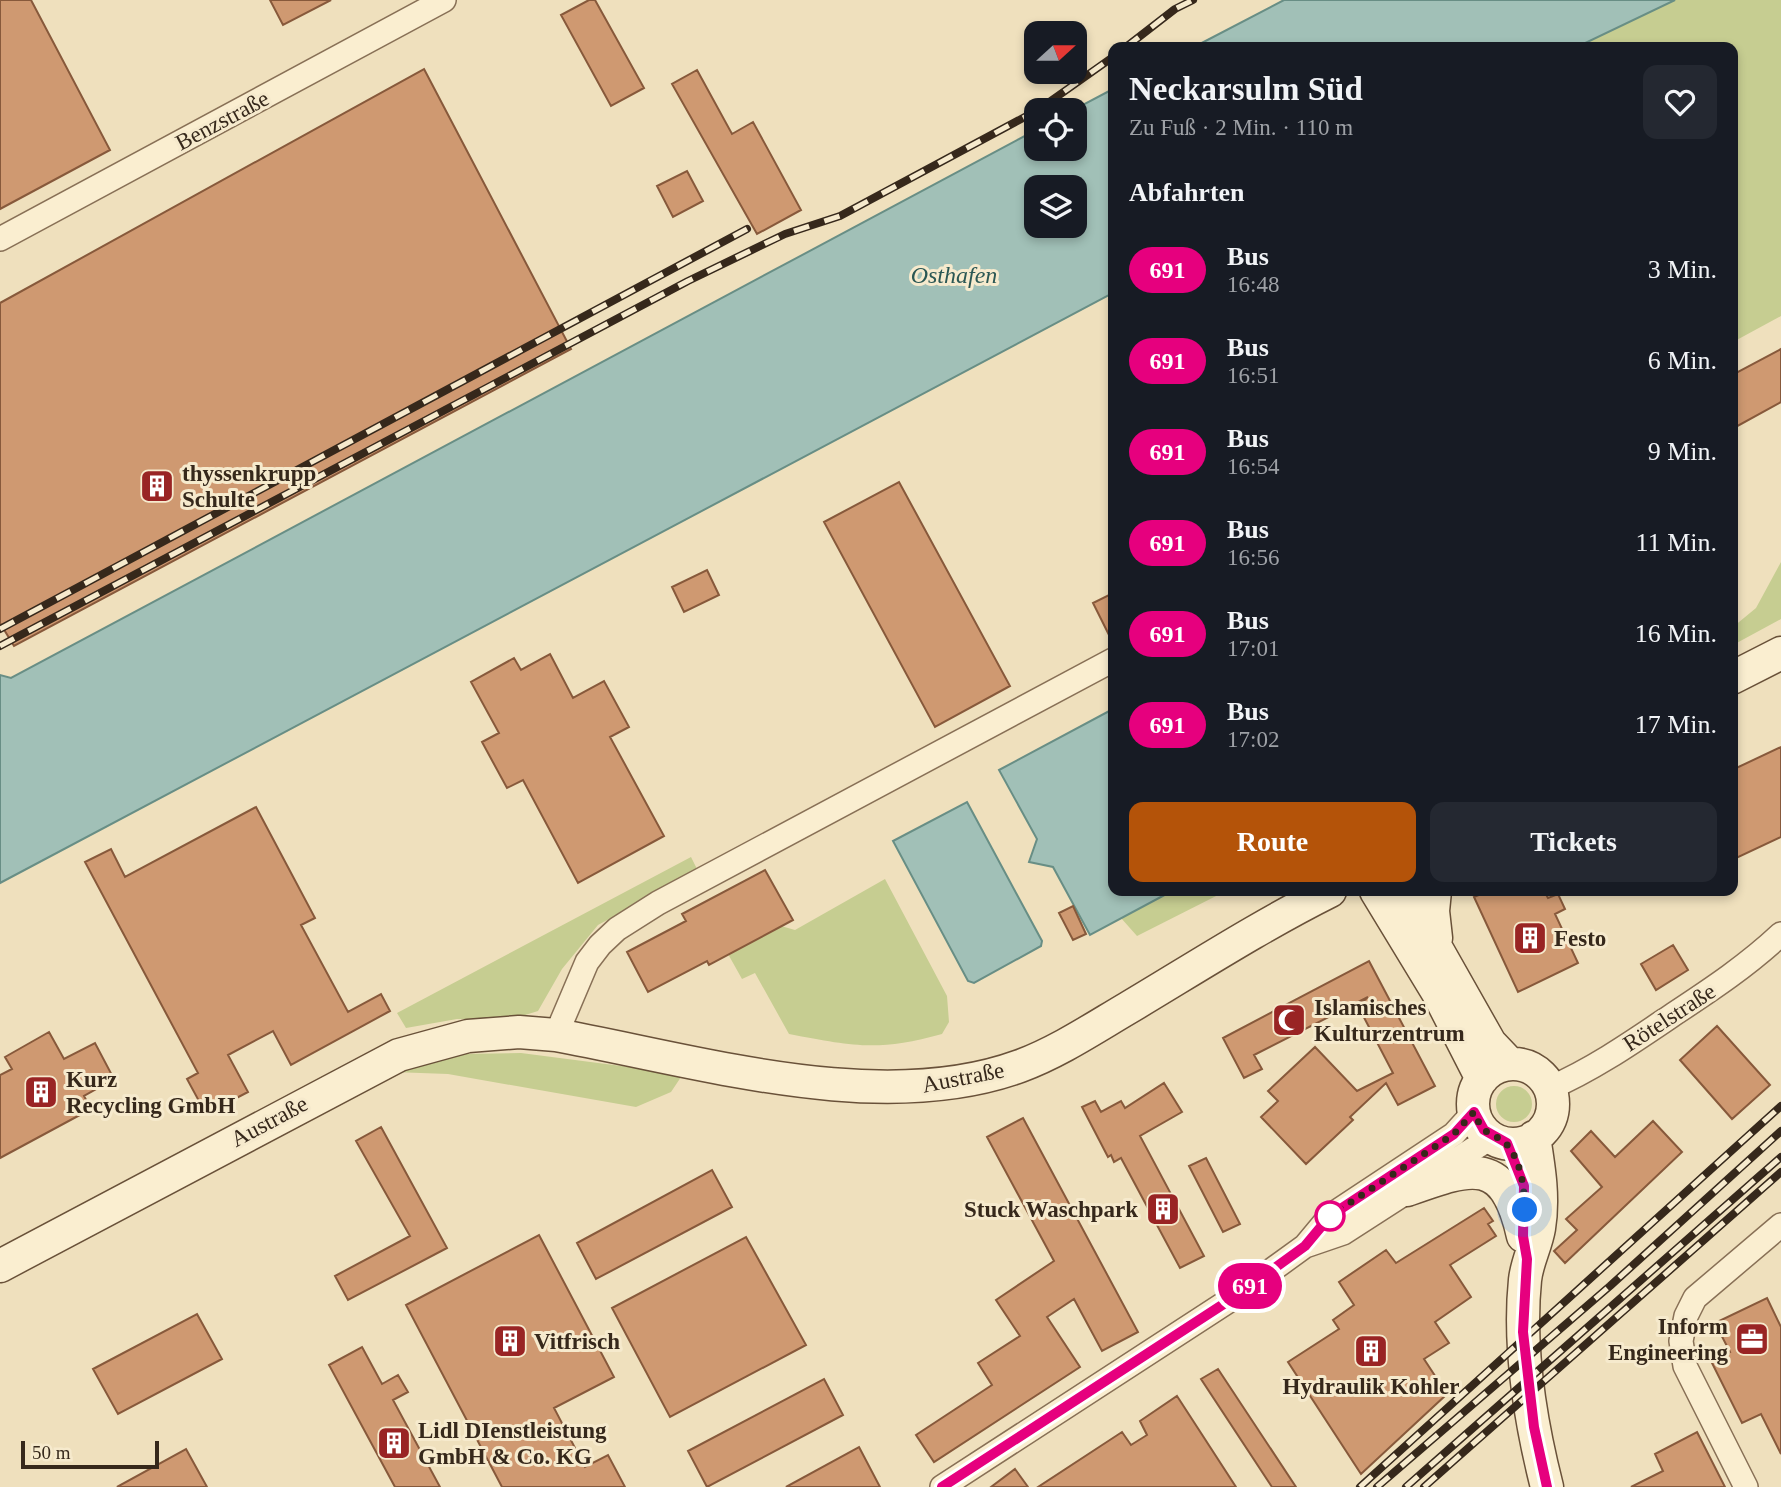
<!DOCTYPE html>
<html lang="de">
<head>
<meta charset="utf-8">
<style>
  body { margin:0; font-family:Georgia,serif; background:#242831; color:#f1f3f6; height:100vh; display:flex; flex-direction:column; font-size:26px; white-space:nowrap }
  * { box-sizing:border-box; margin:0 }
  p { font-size:23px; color:#9ea1a6 }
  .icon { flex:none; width:38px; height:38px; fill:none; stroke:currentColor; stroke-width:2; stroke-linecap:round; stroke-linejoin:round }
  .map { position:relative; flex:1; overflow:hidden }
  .side { position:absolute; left:1108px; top:42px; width:630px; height:854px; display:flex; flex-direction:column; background:#171b24; border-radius:14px; box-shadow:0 4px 10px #0003 }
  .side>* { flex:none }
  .badge { padding:0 14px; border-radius:23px; font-size:24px; line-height:46px }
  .needle { width:46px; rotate:69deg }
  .fabs { position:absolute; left:1024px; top:21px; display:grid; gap:14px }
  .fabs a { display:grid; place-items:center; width:63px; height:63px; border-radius:14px; background:#171b24; box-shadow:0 4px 10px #0003; font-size:35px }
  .scale { position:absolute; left:21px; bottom:18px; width:138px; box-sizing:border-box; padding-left:7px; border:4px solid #36281b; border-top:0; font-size:19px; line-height:24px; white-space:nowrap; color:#36281b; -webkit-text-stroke:5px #f6eacd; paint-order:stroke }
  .you { position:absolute; width:35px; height:35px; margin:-18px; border:5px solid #fff; border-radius:50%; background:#1a73e8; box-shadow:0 0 0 10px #1a73e833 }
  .map>.badge { position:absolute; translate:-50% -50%; box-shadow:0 0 0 4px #fff }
  h2 { padding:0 21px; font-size:26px; line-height:63px }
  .round { display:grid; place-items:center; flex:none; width:74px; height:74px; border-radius:14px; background:#242831 }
  .overview { display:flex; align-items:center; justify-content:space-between; height:119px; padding:0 21px }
  h1 { font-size:33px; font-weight:600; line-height:52px }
  .button { display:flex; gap:14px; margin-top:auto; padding:14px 21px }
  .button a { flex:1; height:80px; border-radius:14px; background:#b45309; color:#fff; font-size:28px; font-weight:600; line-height:80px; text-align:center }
  .button a+a { background:#242831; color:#f1f3f6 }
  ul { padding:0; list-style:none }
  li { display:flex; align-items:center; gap:21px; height:91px; padding:0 21px }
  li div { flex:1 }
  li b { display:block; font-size:26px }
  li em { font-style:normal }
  li .badge { min-width:77px; font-weight:700; text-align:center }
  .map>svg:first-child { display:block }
</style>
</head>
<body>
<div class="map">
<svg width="1781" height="1487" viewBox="0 0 1781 1487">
  <rect width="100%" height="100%" fill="#efe0bd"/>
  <!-- green -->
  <path fill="#c6cd91" d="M1675,0h106v316l-48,26 -1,-295h-155z
    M1781,562v57l-48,26v-18l23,-19z
    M691,857l7,14 -100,54 -36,44 -24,42 -29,9 -52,-1 -51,9 -9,-15z
    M885,879l62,117 2,26 -7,12c-65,18 -89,12 -153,0l-34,-61 -13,6 -14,-25 53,-28 14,4z
    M1172,891h54l-89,45 -16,-18z
    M521,1053l162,21 -12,18 -35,15 -188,-33 -55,-2 68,-18z
    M1496 1104a18 18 0 1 1 36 0a18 18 0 1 1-36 0Z"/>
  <!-- water -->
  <path fill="#a1c0b7" stroke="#688e85" stroke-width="2" fill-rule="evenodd" d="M1284,0h391l-98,47h-383z
    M1113,89v204l-1113,590v-208l11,3 1025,-548v19h38l-1,-39zM1036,187h38v39h-38z
    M1113,709v182h59l-82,44 -37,-68 -24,-5 8,-23 -38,-69z
    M967,802l75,139 -1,5 -67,37 -6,-2 -75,-140z"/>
  <!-- building -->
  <path fill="#cf9971" stroke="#87593b" stroke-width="2" d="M0,0h31l79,150 -110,59z
    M270,0h61l-48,25z
    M589,0h6l49,88 -33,18 -50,-91z
    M424,69l147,280 -557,297 -14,-23v-320z
    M697,70l35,64 21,-12 48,88 -44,24 -85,-150z
    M687,171l16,30 -30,16 -16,-31z
    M1781,349v53l-49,27v-54z
    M899,482l111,204 -75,41 -111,-205z
    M707,570l12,25 -35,17 -12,-25z
    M1113,593v50l-20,-40z
    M550,654l23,44 31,-17 25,46 -19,10 54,99 -86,47 -55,-103 -16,8 -25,-46 17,-9 -28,-51 43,-24 7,12z
    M1781,747v90l-49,23v-90z
    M256,807l59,111 -14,7 47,87 33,-18 9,17 -99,54 -18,-34 -45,24 20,37 -42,22 -19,-35 11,-6 -113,-211 26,-13 14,28z
    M765,870l28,50 -84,45 -2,-4 -59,31 -21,-40 59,-31 -4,-7z
    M1488,891h56l4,7 10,-4 7,15 -10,5 23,49 -60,29 -44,-95z
    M1073,906l13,28 -13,6 -14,-27z
    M1673,945l15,25 -32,20 -15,-26z
    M1369,961l66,125 -37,19 -12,-22 -36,34 3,3 -47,44 -45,-47 17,-16 -10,-10 47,-44 42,44 36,-18 -35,-67 10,-9 -114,58 8,14 -18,9 -21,-40z
    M1717,1026l53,59 -38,34 -52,-59z
    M49,1032l15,27 31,-16 19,36 -30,17 7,13 -91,49v-83l12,-6 -7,-12z
    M1164,1083l18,29 -42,24 64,120 -24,12 -59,-110 -7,4 -3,-7 -3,2 -26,-50 13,-6 6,11 20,-11 4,7z
    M1023,1118l115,214 -36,19 -28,-52 -27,18 33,50 -146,95 -18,-27 76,-50 -14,-22 42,-27 -24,-36 58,-39 -67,-124z
    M1653,1121l29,31 -117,111 -11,-12 23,-21 -11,-11 36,-32 -31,-36 20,-20 24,26z
    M381,1127l66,121 -99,52 -13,-24 75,-40 -54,-95z
    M1206,1158l34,66 -17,8 -34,-66z
    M712,1170l20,37 -136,72 -19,-36z
    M1484,1208l9,13 -5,3 8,12 -46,29 21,32 -36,25 14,21 -25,16 23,35 -86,80 -73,-112 51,-33 -6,-9 21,-15 -15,-23 47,-32 10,13z
    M539,1235l75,142 -60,31 31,59 23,-12 17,32h-123l-96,-182z
    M746,1237l60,108 -136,72 -58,-109z
    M1767,1298l14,29v127l-20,-40 -19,9 -31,-62 19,-9 -15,-29z
    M197,1314l25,45 -104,55 -25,-45z
    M362,1347l20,37 16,-9 10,17 -15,8 47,87h-45l-66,-122z
    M1218,1369l78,118h-24l-71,-108z
    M824,1379l19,36 -136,72 -19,-36z
    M1177,1396l59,91h-198l84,-55 9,13 16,-10 -7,-14z
    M1697,1432l28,55h-94l32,-16 -8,-17z
    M859,1447l21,40h-94z
    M186,1449l21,38h-90z
    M1015,1469l13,18h-37z"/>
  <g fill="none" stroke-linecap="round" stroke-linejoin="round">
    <!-- street casing -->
    <g stroke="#887056" stroke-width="26">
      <path id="street" d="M0,239l444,-239
        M556,1035l31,-73 13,-17 17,-16 41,-26 455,-243
        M1550,1088c44,-19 84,-47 124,-74 38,-25 74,-49 107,-80
        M1305,1246l38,-13 149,-96
        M942,1487l294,-191 69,-50 25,-30 124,-82 20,-22
        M1746,1487l-61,-121 -4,-25 5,-25 9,-18 86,-73"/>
    </g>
    <!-- secondary casing -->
    <g stroke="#695139" stroke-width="35">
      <path id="secondary" d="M1732,678l49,-25
        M1376,891l62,102 44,86
        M1404,891l86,152 20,21
        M1435,891l-2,20 3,27
        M1473 1104a40 40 0 1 1 80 0a40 40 0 1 1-80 0Z
        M1534,1137c5,31 10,61 5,91 -3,18 -12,33 -14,52 -7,68 5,140 22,207
        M1407,1190c64,-23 98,-36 116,46
        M0,1266l399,-211 69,-19 51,-4 37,3c142,26 325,82 464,31 38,-14 74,-38 108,-58 67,-40 132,-82 202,-117"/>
    </g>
    <!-- street -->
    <use href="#street" stroke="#faeed0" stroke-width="23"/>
    <!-- secondary -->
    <use href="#secondary" stroke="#faeed0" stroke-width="32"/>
    <!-- rail casing -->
    <g stroke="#36281b" stroke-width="8">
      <path id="rail" d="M1126,47l49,-38 18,-9
        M1038,110l75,-53
        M0,629l747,-400
        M0,646l688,-365 97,-47 55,-18 196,-105
        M1360,1487l421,-381
        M1377,1487l233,-201 171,-155
        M1406,1487l375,-330
        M1424,1487l357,-315"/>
    </g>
    <!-- rail -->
    <use href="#rail" stroke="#f6eacd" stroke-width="5" stroke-dasharray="16" stroke-linecap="butt"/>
  </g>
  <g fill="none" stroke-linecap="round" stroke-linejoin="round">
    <!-- line casing -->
    <g stroke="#fff" stroke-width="16">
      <path id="line" d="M942,1487l294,-191 69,-50 25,-30 124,-82 20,-22 10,18 23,13 17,43 -1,50 4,23 -4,73 11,95 13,60"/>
    </g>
    <!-- line -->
    <use href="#line" stroke="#e6007e" stroke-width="10"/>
    <!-- walk -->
    <path stroke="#36281b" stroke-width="7" stroke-dasharray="0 12.6" d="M1330,1216l124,-82 20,-22c11,29 24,20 34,34 14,18 16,42 17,64"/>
  </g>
  <!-- icons -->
  <defs>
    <g id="building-square" transform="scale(1.75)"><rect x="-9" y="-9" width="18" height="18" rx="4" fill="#992424" stroke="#f6eacd"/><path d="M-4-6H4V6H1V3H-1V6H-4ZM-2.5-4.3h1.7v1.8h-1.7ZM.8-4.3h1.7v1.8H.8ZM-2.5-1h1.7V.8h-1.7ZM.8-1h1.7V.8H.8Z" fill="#fff"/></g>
    <g id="mosque-square" transform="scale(1.75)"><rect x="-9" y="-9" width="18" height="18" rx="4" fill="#992424" stroke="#f6eacd"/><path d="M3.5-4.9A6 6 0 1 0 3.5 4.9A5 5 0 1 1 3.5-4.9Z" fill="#fff"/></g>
    <g id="office-square" transform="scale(1.75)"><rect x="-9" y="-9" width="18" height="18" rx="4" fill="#992424" stroke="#f6eacd"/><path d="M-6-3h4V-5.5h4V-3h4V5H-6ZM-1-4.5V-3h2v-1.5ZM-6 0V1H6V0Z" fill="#fff"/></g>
  </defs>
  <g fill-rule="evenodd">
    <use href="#building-square" x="157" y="486"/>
    <use href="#building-square" x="1530" y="938"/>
    <use href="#mosque-square" x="1289" y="1020"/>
    <use href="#building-square" x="41" y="1092"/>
    <use href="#building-square" x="1163" y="1209"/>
    <use href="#office-square" x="1752" y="1339"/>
    <use href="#building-square" x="510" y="1341"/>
    <use href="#building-square" x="1371" y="1351"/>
    <use href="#building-square" x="394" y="1443"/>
  </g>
  <!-- markers -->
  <circle fill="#fff" stroke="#e6007e" stroke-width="3.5" cx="1330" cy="1216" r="14"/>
  <g text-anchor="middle" stroke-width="6" stroke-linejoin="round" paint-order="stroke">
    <!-- street labels -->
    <g font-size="23" fill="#36281b" stroke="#f6eacd">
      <text transform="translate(222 120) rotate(-28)" y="8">Benzstraße</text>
      <text transform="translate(1669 1017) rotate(-33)" y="8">Rötelstraße</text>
      <text transform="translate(963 1077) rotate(-11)" y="8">Austraße</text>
      <text transform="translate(269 1121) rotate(-28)" y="8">Austraße</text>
    </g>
    <!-- poi labels -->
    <g font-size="23" font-weight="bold" fill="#36281b" stroke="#f6eacd" text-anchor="start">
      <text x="182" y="481">thyssenkrupp<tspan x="182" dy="26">Schulte</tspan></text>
      <text x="1554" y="946">Festo</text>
      <text x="1314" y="1015">Islamisches<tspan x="1314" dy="26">Kulturzentrum</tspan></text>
      <text x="66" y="1087">Kurz<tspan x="66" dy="26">Recycling GmbH</tspan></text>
      <text x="1138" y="1217" text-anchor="end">Stuck Waschpark</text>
      <text x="1728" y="1334" text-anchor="end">Inform<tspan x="1728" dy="26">Engineering</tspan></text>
      <text x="534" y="1349">Vitfrisch</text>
      <text x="1371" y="1394" text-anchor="middle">Hydraulik Kohler</text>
      <text x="418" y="1438">Lidl DIenstleistung<tspan x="418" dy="26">GmbH &amp; Co. KG</tspan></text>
    </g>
    <!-- water labels -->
    <g font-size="24" font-style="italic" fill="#2a5754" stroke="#f6eacd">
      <text x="954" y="283">Osthafen</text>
    </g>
  </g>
</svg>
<div class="fabs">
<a><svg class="needle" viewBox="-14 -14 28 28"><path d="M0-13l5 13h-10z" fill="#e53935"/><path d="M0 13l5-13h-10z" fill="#9ea1a6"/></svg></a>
<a><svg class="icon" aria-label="locate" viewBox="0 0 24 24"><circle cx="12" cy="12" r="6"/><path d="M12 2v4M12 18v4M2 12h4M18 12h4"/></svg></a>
<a><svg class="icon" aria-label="layers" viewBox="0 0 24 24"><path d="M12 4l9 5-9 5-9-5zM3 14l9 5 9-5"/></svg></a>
</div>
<div class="scale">50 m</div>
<div class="you" style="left:1525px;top:1210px"></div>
<b class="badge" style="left:1250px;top:1286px;background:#e6007e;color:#fff">691</b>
<section class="side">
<div class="overview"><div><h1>Neckarsulm Süd</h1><p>Zu Fuß · 2 Min. · 110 m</p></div><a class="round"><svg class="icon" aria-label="heart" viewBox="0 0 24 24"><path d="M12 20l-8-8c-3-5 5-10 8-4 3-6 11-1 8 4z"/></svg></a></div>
<h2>Abfahrten</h2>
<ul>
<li><span class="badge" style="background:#e6007e;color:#fff">691</span><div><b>Bus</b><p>16:48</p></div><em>3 Min.</em></li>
<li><span class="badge" style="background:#e6007e;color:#fff">691</span><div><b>Bus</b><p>16:51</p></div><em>6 Min.</em></li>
<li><span class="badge" style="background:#e6007e;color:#fff">691</span><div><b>Bus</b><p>16:54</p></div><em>9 Min.</em></li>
<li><span class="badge" style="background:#e6007e;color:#fff">691</span><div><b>Bus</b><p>16:56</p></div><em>11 Min.</em></li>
<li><span class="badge" style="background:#e6007e;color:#fff">691</span><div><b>Bus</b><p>17:01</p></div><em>16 Min.</em></li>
<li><span class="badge" style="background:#e6007e;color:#fff">691</span><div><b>Bus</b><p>17:02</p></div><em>17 Min.</em></li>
</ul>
<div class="button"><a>Route</a><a>Tickets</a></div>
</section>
</div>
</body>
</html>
